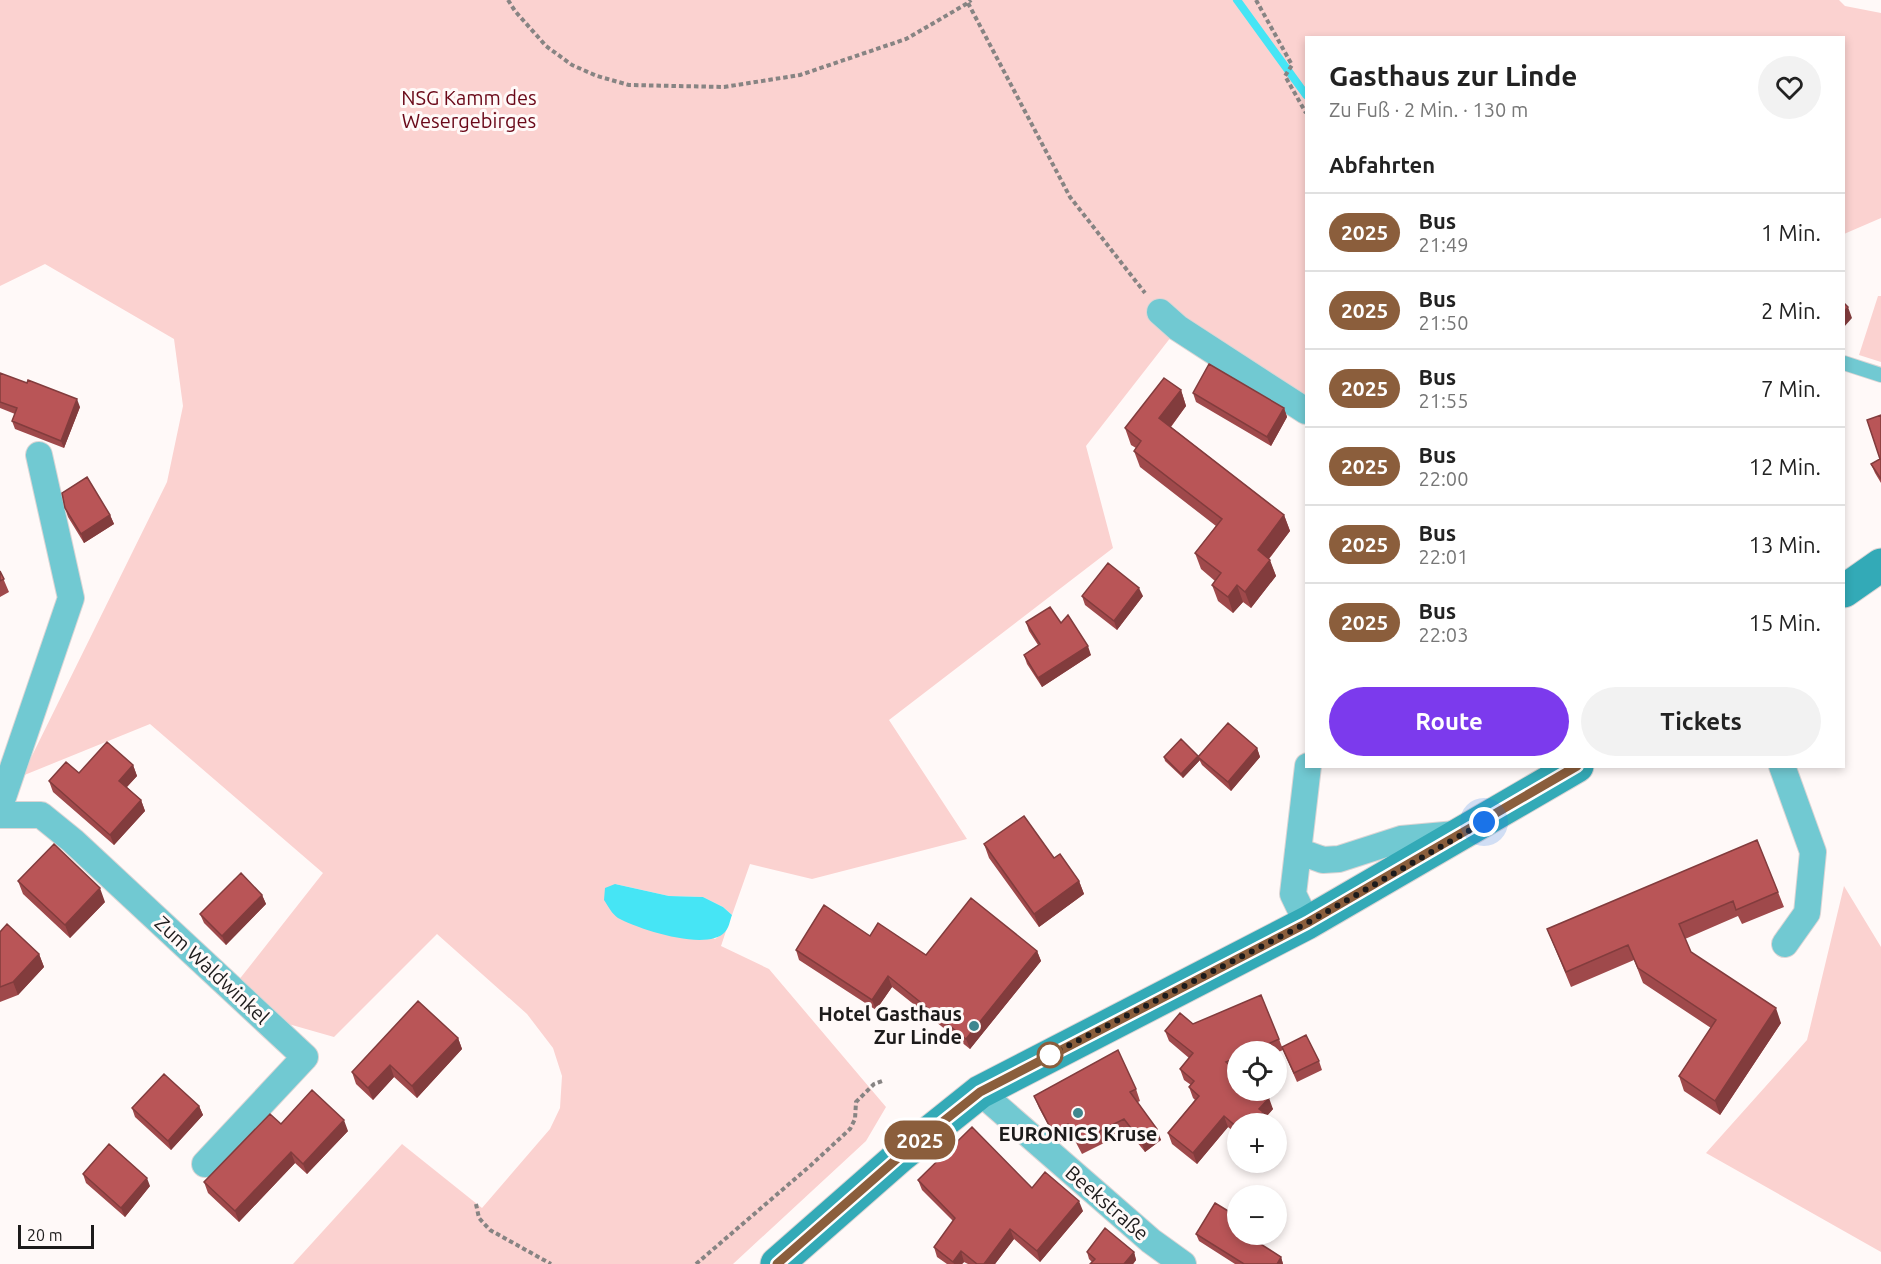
<!DOCTYPE html>
<html lang="de">
<head>
<meta charset="utf-8">
<style>
  body { margin:0; font-family:Ubuntu,sans-serif; background:#f2f2f2; color:#222; height:100vh; display:flex; flex-direction:column; font-size:22px; white-space:nowrap }
  * { box-sizing:border-box; margin:0 }
  p { font-size:20px; color:#767676 }
  .icon { flex:none; width:33px; height:33px; fill:none; stroke:currentColor; stroke-width:2; stroke-linecap:round; stroke-linejoin:round }
  .map { position:relative; flex:1; overflow:hidden }
  .drawer { position:absolute; left:1305px; top:36px; width:540px; height:732px; display:flex; flex-direction:column; background:#fff; border-radius:0px; box-shadow:0 3px 9px #0003 }
  .drawer>* { flex:none }
  .badge { padding:0 12px; border-radius:20px; font-size:21px; line-height:39px }
  .buttons { position:absolute; left:1227px; top:1041px; display:grid; gap:12px }
  .buttons a { display:grid; place-items:center; width:60px; height:60px; border-radius:50%; background:#fff; box-shadow:0 3px 9px #0003; font-size:30px }
  .scale { position:absolute; left:18px; bottom:15px; width:76px; box-sizing:border-box; padding-left:6px; border:3px solid #1d1b1b; border-top:0; font-size:16px; line-height:21px; white-space:nowrap; color:#1d1b1b; -webkit-text-stroke:4px #fff9f8; paint-order:stroke }
  .you { position:absolute; width:30px; height:30px; margin:-15px; border:4px solid #fff; border-radius:50%; background:#1a73e8; box-shadow:0 0 0 9px #1a73e833 }
  .map>.badge { position:absolute; translate:-50% -50%; box-shadow:0 0 0 3px #fff }
  h2 { padding:0 24px; font-size:22px; line-height:54px }
  .round { display:grid; place-items:center; flex:none; width:63px; height:63px; border-radius:32px; background:#f2f2f2 }
  .summary { display:flex; align-items:center; justify-content:space-between; height:102px; padding:0 24px }
  h1 { font-size:28px; font-weight:600; line-height:45px }
  .primary-button { display:flex; gap:12px; margin-top:auto; padding:12px 24px }
  .primary-button a { flex:1; height:69px; border-radius:36px; background:#7c3aed; color:#fff; font-size:24px; font-weight:600; line-height:69px; text-align:center }
  .primary-button a+a { background:#f2f2f2; color:#222 }
  ul { padding:0; list-style:none }
  li { display:flex; align-items:center; gap:18px; height:78px; padding:0 24px; border-top:2px solid #e0e0e0 }
  li div { flex:1 }
  li b { display:block; font-size:22px }
  li em { font-style:normal }
  li .badge { min-width:66px; font-weight:700; text-align:center }
  .map>svg:first-child { display:block }
</style>
</head>
<body>
<div class="map">
<svg width="1881" height="1264" viewBox="0 0 1881 1264">
  <rect width="100%" height="100%" fill="#fff9f8"/>
  <!-- green -->
  <path fill="#fbd2d0" d="M0,0h1839l6,6 36,7v205l-37,16v-196h-538v366l-128,-76 -92,118 27,102 -224,172 78,119 -155,40 -62,-15 -18,51 -9,-8 -20,-10 -34,-1 -54,-12 100,55 11,-8 -5,15 48,23 117,138 -20,34 -133,123h-440l109,-120 80,64 68,-79 10,-21 2,-32 -9,-28 -26,-34 -90,-80 -103,103 -49,-14 -47,-42 85,-108 -173,-149 -128,52 145,-294 16,-76 -9,-67 -129,-75 -45,22z
    M1878,296h3v66l-22,-7z
    M1844,886l37,61v305l-175,-99 101,-113z"/>
  <!-- water -->
  <path fill="#46e5f5" d="M615,884l54,12 34,1 20,10 9,8c-2,5 -3,13 -7,17 -18,20 -87,-3 -107,-14 -6,-4 -10,-12 -14,-18l1,-12z"/>
  <g fill="none" stroke-linecap="round" stroke-linejoin="round">
    <!-- stream -->
    <path stroke="#46e5f5" stroke-width="8" d="M1237,0l69,95"/>
    <!-- service casing -->
    <g stroke="#dbd5d5" stroke-width="16">
      <path id="service" d="M1844,363l37,12"/>
    </g>
    <!-- minor casing -->
    <g stroke="#dbd5d5" stroke-width="28">
      <path id="minor" d="M1160,312l18,16 128,83
        M1782,766l31,86 -6,61 -22,31
        M0,806l71,-208 -32,-143
        M0,815h41l32,26 232,216 -100,107
        M1298,851l25,9 16,-1 62,-20 55,-5
        M1307,923l-14,-29 15,-128
        M980,1092l171,149 32,23"/>
    </g>
    <!-- secondary casing -->
    <g stroke="#dbd5d5" stroke-width="35">
      <path id="secondary" d="M1844,591l37,-26
        M777,1264l123,-108 80,-64 327,-169 270,-157"/>
    </g>
    <!-- path -->
    <path stroke="#878483" stroke-width="4" stroke-dasharray="4.5 3" stroke-linecap="butt" d="M508,0l7,11 31,35 26,19 25,11 32,9 95,2 76,-12 106,-36 62,-36 3,-3
      M1256,0l36,65 -7,11 21,37
      M968,3l102,194 75,96
      M476,1204l3,14 11,12 61,34
      M696,1264l114,-98 40,-37 5,-10 1,-17 18,-18 8,-3"/>
    <!-- service -->
    <use href="#service" stroke="#71c9d2" stroke-width="14"/>
    <!-- minor -->
    <use href="#minor" stroke="#71c9d2" stroke-width="26"/>
    <!-- secondary -->
    <use href="#secondary" stroke="#33aab7" stroke-width="33"/>
  </g>
  <!-- wall -->
  <path fill="#9f494b" d="M0,373l80,34 -16,41 -49,-19 -3,-8 3,-7 -15,-6z
    M1181,390l5,16 -15,21 113,88 6,16 -21,28 7,17 -25,32 -8,-6 -10,11 -15,-12 -6,-16 3,-4 -14,-12 -6,-16 21,-27 -76,-59 -6,-16 2,-3 -5,-3 -6,-17z
    M1193,393l91,15 3,9 -16,29 -75,-44z
    M1881,415v68l-6,-10 -4,-9 9,-5z
    M65,508l45,7 4,9 -30,19 -16,-26z
    M0,571l9,21 -9,5z
    M1082,596h61l-26,34 -32,-25z
    M1026,622l35,1 30,32 -49,32 -15,-23 -3,-9 14,-10 -9,-14z
    M1257,748l3,9 -29,34 -29,-26 -4,-8z
    M1198,756l2,4 -17,18 -18,-17 -1,-4z
    M133,765l4,11 -10,11 14,13 4,11 -31,34 -61,-53 -4,-11 30,-8z
    M984,844l70,14 25,23 5,13 -45,33 -50,-69z
    M18,881l87,21 -35,36 -47,-44z
    M1778,892l6,15 -42,17 -4,-8 -53,23 6,13 90,71 -61,92 -36,-24 -5,-15 32,-48 -68,-45 -9,-23 -63,27 -24,-58z
    M262,895l4,9 -40,41 -22,-22 -4,-9z
    M0,932l39,22 5,13 -26,28 -18,7z
    M870,936l56,19 111,-4 4,10 -71,88 -78,-62 -16,23 -77,-50 -3,-10z
    M1193,1024l86,15 3,8 37,14 3,9 -25,12 -14,-32 -7,3v-1h-38v17l-2,1 37,39 -8,9 2,5 -29,1v11l-10,-8 -31,37 -25,-20 -4,-11 27,-33 -2,-2 -4,-11 2,-2 -7,-5 -4,-11 9,-11 -20,-17 -4,-10z
    M458,1038l4,11 -45,49 -23,-21 -21,23 -17,-16 -4,-12z
    M1136,1089l4,12 -2,1 23,38 -16,12 -17,-21 -46,23 -10,-19 -12,7 -6,-6 -15,-28 -5,-12z
    M199,1106l4,9 -32,35 -36,-33 -3,-9z
    M281,1124l67,7 -41,43 -12,-11 -56,59 -31,-29 -4,-11z
    M83,1174l67,12 -25,31 -39,-34z
    M918,1180l114,8 51,23 -43,51 -26,-23 -19,25h-27l-4,-2 -2,2h-15l-10,-7 -3,-10 19,-26 -31,-31z
    M1196,1234l51,2 34,21 2,7h-48l-36,-23z
    M1087,1252h47l2,8 -3,4h-43l2,-2 -3,-3z"/>
  <!-- shaded-wall -->
  <path fill="#823c3d" d="M1848,307l4,11 -8,9v-15z
    M1181,390l5,16 -21,28 -6,-16z
    M77,399l3,8 -16,41 -3,-7z
    M1284,408l3,9 -16,29 -4,-9z
    M110,515l4,9 -30,19 -3,-9z
    M1284,515l6,16 -27,35 -5,-16z
    M1270,560l6,16 -25,32 -6,-16z
    M1237,585l6,17 -10,11 -5,-16z
    M1139,588l4,8 -26,34 -3,-9z
    M1088,646l3,9 -49,32 -4,-9z
    M1257,748l3,9 -29,34 -3,-9z
    M1198,756l2,4 -17,18 -2,-4z
    M133,765l4,11 -14,15 -4,-10z
    M141,800l4,11 -31,34 -4,-10z
    M1079,881l5,13 -45,33 -5,-13z
    M100,888l5,14 -35,36 -5,-13z
    M262,895l4,9 -40,41 -4,-9z
    M1037,951l4,10 -71,88 -4,-10z
    M39,954l5,13 -26,28 -5,-13z
    M888,976l4,11 -16,23 -4,-10z
    M1776,1008l5,15 -61,92 -5,-14z
    M458,1038l4,11 -45,49 -5,-12z
    M390,1065l4,12 -21,23 -5,-12z
    M1269,1098l4,11 -8,9 2,5 -14,1 6,-15z
    M199,1106l4,9 -32,35 -3,-9z
    M1224,1116l4,11 -31,37 -4,-11z
    M344,1120l4,11 -41,43 -4,-10z
    M1157,1129l4,11 -16,12 -4,-11z
    M291,1152l4,11 -56,59 -4,-11z
    M147,1178l3,8 -25,31 -4,-9z
    M1079,1201l4,10 -43,51 -3,-11z
    M1010,1229l4,10 -19,25h-11z
    M961,1251l3,11 -2,2h-8l-1,-2z
    M1134,1252l2,8 -3,4h-9z
    M1281,1257l2,7h-6z"/>
  <!-- building -->
  <path fill="#b95557" stroke="#823c3d" stroke-width="1.5" d="M1844,303l4,4 -4,5z
    M1209,364l75,44 -17,29 -74,-44z
    M0,373l27,10 1,-3 49,19 -16,42 -49,-20 5,-13 -17,-6z
    M1164,378l17,12 -22,28 125,97 -26,35 12,10 -25,32 -8,-7 -9,12 -16,-12 9,-12 -26,-20 27,-34 -88,-68 7,-10 -16,-13z
    M1881,415v64l-10,-15 9,-5 -13,-39z
    M87,477l23,38 -29,19 -16,-26 -3,-15z
    M1108,563l31,25 -25,33 -32,-25z
    M0,571l4,8 -4,2z
    M1050,607l11,16 7,-8 20,31 -50,32 -14,-23 16,-11 -14,-22z
    M1228,723l29,25 -29,34 -30,-25z
    M1181,739l17,17 -17,18 -17,-17z
    M107,742l26,23 -14,16 22,19 -31,35 -61,-54 17,-19 13,11z
    M1024,816l30,42 6,-4 19,27 -45,33 -50,-70z
    M1757,840l21,52 -42,18 -3,-9 -54,23 12,28 85,56 -61,93 -36,-25 37,-56 -78,-52 -10,-23 -62,27 -19,-43z
    M54,844l46,44 -35,37 -47,-44z
    M241,873l21,22 -40,41 -22,-22z
    M971,898l66,53 -71,88 -78,-63 -16,24 -76,-50 28,-45 46,31 8,-13 48,32z
    M7,924l32,30 -26,28 -13,5v-55z
    M1261,995l18,44 -29,13h-12v5l-12,5 12,10v18h22l9,8 -10,11 4,3 -10,12h-15v4l-14,-12 -31,37 -25,-20 31,-37 -10,-9 5,-6 -14,-12 13,-16 -28,-22 15,-18 13,11z
    M418,1001l40,37 -46,48 -22,-21 -22,23 -16,-16z
    M1306,1035l13,26 -25,12 -12,-26z
    M1118,1050l18,39 -6,3 27,37 -16,12 -17,-22 -46,23 -10,-18 -12,6 -7,-5 -15,-29z
    M164,1074l35,32 -31,35 -36,-33z
    M312,1090l32,30 -41,44 -12,-12 -56,59 -31,-29 66,-68 11,10z
    M972,1127l60,61 13,-16 34,29 -42,50 -27,-22 -26,35h-7l-16,-13 -8,11 -19,-15 21,-29 -37,-38z
    M109,1144l38,34 -26,30 -38,-34z
    M1215,1203l23,14v17h7l36,23 -4,7h-33l-48,-30z
    M1105,1228l29,24 -10,12h-34l5,-5 -8,-7z"/>
  <g fill="none" stroke-linecap="round" stroke-linejoin="round">
    <!-- line casing -->
    <g stroke="#fff" stroke-width="14">
      <path id="line" d="M777,1264l123,-108 80,-64 327,-169 270,-157"/>
    </g>
    <!-- line -->
    <use href="#line" stroke="#8b5e3c" stroke-width="9"/>
    <!-- walk -->
    <path stroke="#1d1b1b" stroke-width="6" stroke-dasharray="0 10.8" d="M1050,1055l257,-132 177,-101"/>
  </g>
  <!-- markers -->
  <g fill="#40878f" stroke="#fff9f8" stroke-width="2">
    <circle cx="974" cy="1026" r="6"/>
    <circle cx="1078" cy="1113" r="6"/>
  </g>
  <circle fill="#fff" stroke="#8b5e3c" stroke-width="3" cx="1050" cy="1055" r="12"/>
  <g text-anchor="middle" stroke-width="6" stroke-linejoin="round" paint-order="stroke">
    <!-- park labels -->
    <g font-size="20" fill="#6a0818" stroke="#fff9f8">
      <text x="469" y="105">NSG Kamm des<tspan x="469" dy="23">Wesergebirges</tspan></text>
    </g>
    <!-- street labels -->
    <g font-size="20" fill="#1d1b1b" stroke="#fff9f8">
      <text transform="translate(212 970) rotate(43)" y="7">Zum Waldwinkel</text>
      <text transform="translate(1107 1203) rotate(41)" y="7">Beekstraße</text>
    </g>
    <!-- poi labels -->
    <g font-size="20" font-weight="bold" fill="#1d1b1b" stroke="#fff9f8" text-anchor="end">
      <text x="962" y="1021">Hotel Gasthaus<tspan x="962" dy="23">Zur Linde</tspan></text>
      <text x="1078" y="1141" text-anchor="middle">EURONICS Kruse</text>
    </g>
  </g>
</svg>
<div class="buttons">
<a><svg class="icon" aria-label="locate" viewBox="0 0 24 24"><circle cx="12" cy="12" r="6"/><path d="M12 2v4M12 18v4M2 12h4M18 12h4"/></svg></a>
<a>+</a>
<a>−</a>
</div>
<div class="scale">20 m</div>
<div class="you" style="left:1484px;top:822px"></div>
<b class="badge" style="left:920px;top:1140px;background:#8b5e3c;color:#fff">2025</b>
<section class="drawer">
<div class="summary"><div><h1>Gasthaus zur Linde</h1><p>Zu Fuß · 2 Min. · 130 m</p></div><a class="round"><svg class="icon" aria-label="heart" viewBox="0 0 24 24"><path d="M12 20l-8-8c-3-5 5-10 8-4 3-6 11-1 8 4z"/></svg></a></div>
<h2>Abfahrten</h2>
<ul>
<li><span class="badge" style="background:#8b5e3c;color:#fff">2025</span><div><b>Bus</b><p>21:49</p></div><em>1 Min.</em></li>
<li><span class="badge" style="background:#8b5e3c;color:#fff">2025</span><div><b>Bus</b><p>21:50</p></div><em>2 Min.</em></li>
<li><span class="badge" style="background:#8b5e3c;color:#fff">2025</span><div><b>Bus</b><p>21:55</p></div><em>7 Min.</em></li>
<li><span class="badge" style="background:#8b5e3c;color:#fff">2025</span><div><b>Bus</b><p>22:00</p></div><em>12 Min.</em></li>
<li><span class="badge" style="background:#8b5e3c;color:#fff">2025</span><div><b>Bus</b><p>22:01</p></div><em>13 Min.</em></li>
<li><span class="badge" style="background:#8b5e3c;color:#fff">2025</span><div><b>Bus</b><p>22:03</p></div><em>15 Min.</em></li>
</ul>
<div class="primary-button"><a>Route</a><a>Tickets</a></div>
</section>
</div>
</body>
</html>
